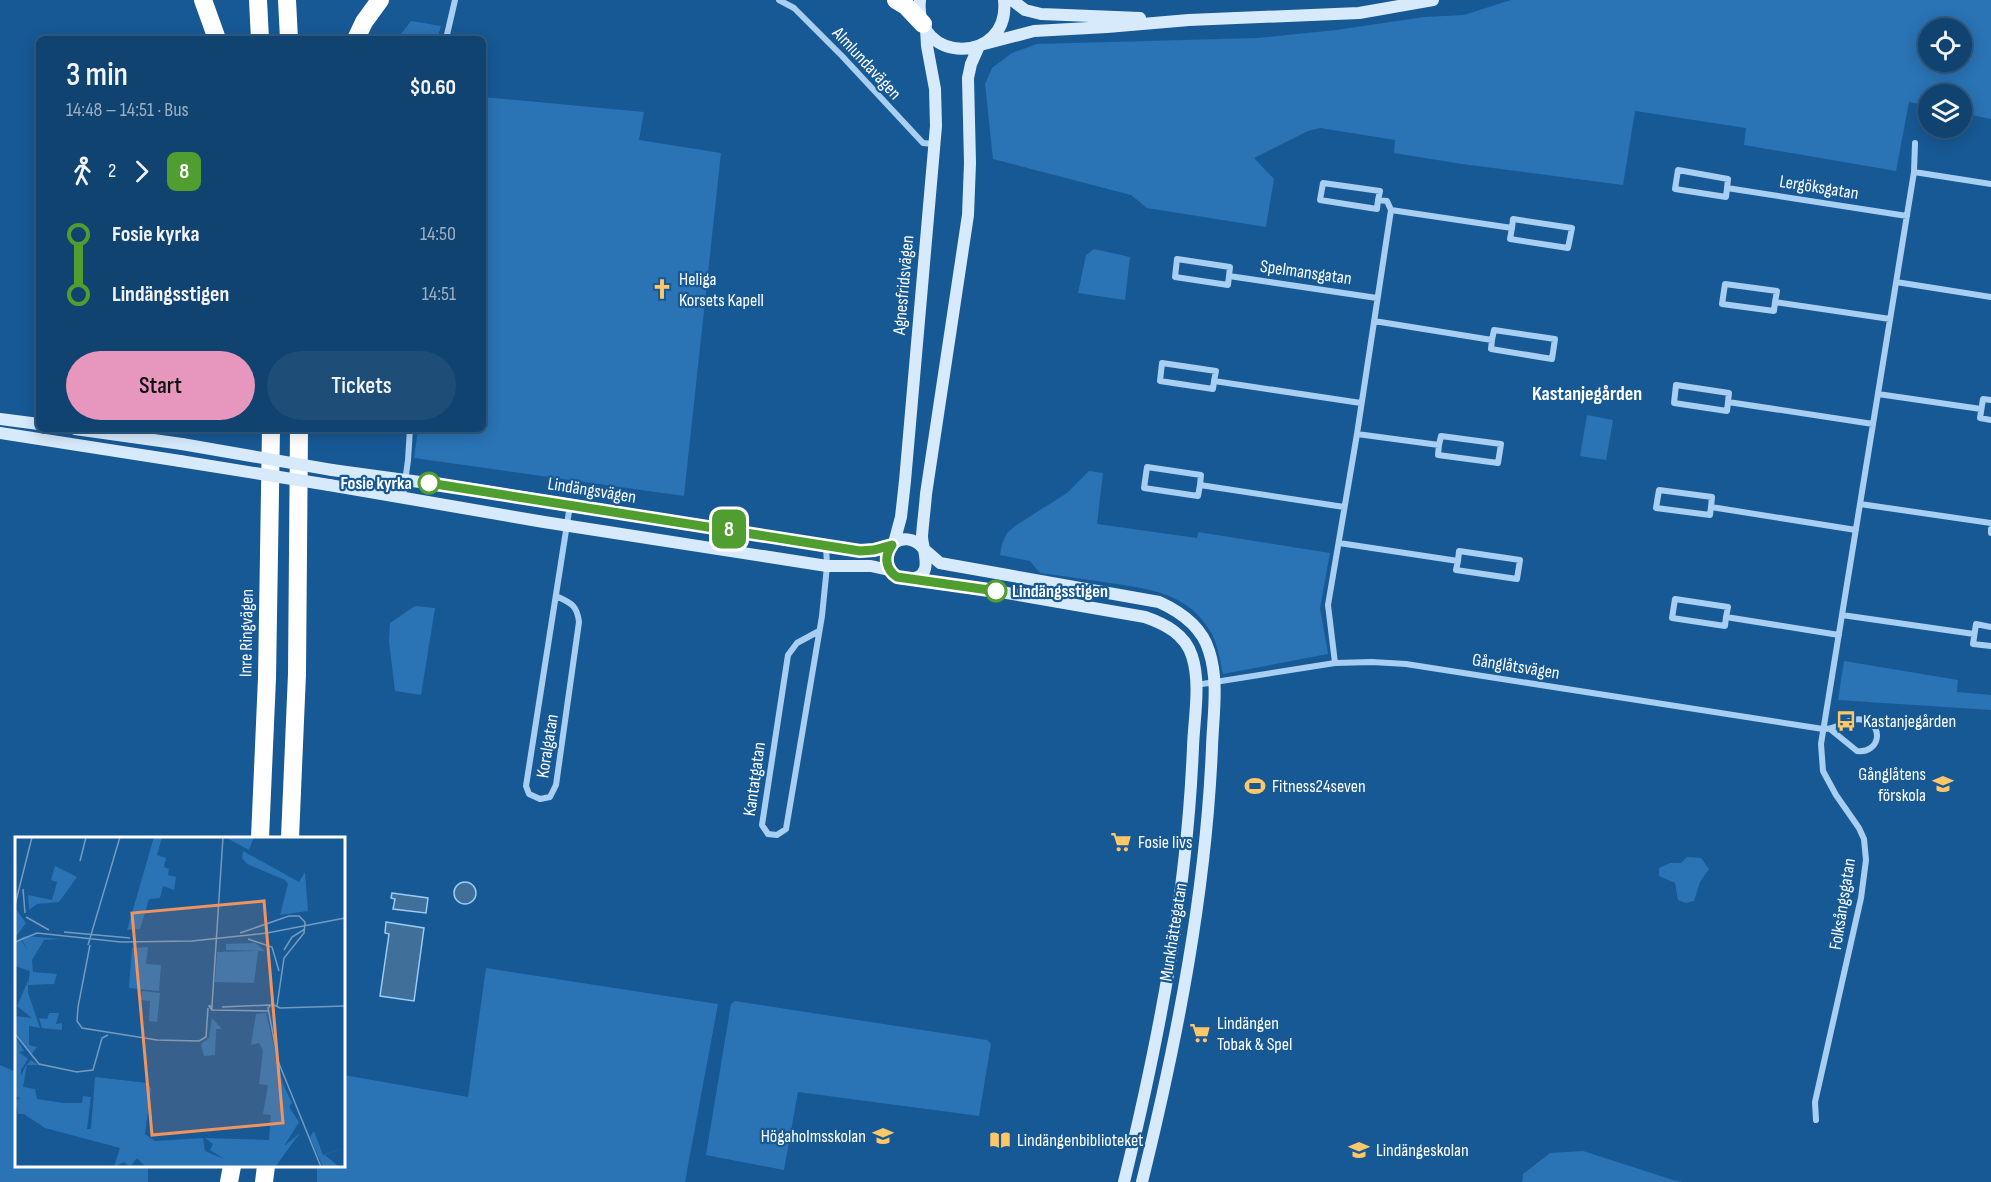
<!DOCTYPE html>
<html lang="en">
<head>
<meta charset="utf-8">
<style>
  body { margin:0; font-family:"Sofia Sans Condensed",sans-serif; background:#1e4e78; color:#f1f3f6; height:100vh; display:flex; flex-direction:column; font-size:22px; white-space:nowrap }
  * { box-sizing:border-box; margin:0 }
  p { font-size:20px; color:#9cb0c3 }
  .icon { flex:none; width:33px; height:33px; fill:none; stroke:currentColor; stroke-width:2; stroke-linecap:round; stroke-linejoin:round }
  .map { position:relative; flex:1; overflow:hidden }
  .panel { position:absolute; left:36px; top:36px; width:450px; height:396px; display:flex; flex-direction:column; background:#114370; border-radius:9px; box-shadow:0 3px 15px #0003,0 0 0 2px #305c83 }
  .panel>* { flex:none }
  .badge { padding:0 12px; border-radius:9px; font-size:21px; line-height:39px }
  .fabs { position:absolute; left:1918px; top:18px; display:grid; gap:12px }
  .fabs a { display:grid; place-items:center; width:54px; height:54px; border-radius:50%; background:#114370; box-shadow:0 3px 15px #0003,0 0 0 2px #305c83; font-size:30px }
  .map>.badge { position:absolute; translate:-50% -50%; box-shadow:0 0 0 3px #fff }
  .legs { display:flex; align-items:center; gap:9px; height:66px; padding:0 30px; font-size:20px }
  .legs p { margin-inline-start:auto }
  .head { display:flex; align-items:center; justify-content:space-between; height:102px; padding:0 30px }
  h1 { font-size:33px; font-weight:600; line-height:45px }
  .button { display:flex; gap:12px; margin-top:auto; padding:12px 30px }
  .button a { flex:1; height:69px; border-radius:36px; background:#e797bd; color:#111; font-size:24px; font-weight:600; line-height:69px; text-align:center }
  .button a+a { background:#1e4e78; color:#f1f3f6 }
  ul { padding:0 30px; list-style:none }
  li { display:flex; align-items:center; gap:21px; height:60px; font-size:22px }
  li i { display:grid; place-items:center; width:9px; height:100%; margin:0 8px; background:currentColor }
  li i::after { content:''; width:15px; height:15px; margin:-8px; border:4px solid; border-radius:50%; background:#114370 }
  li p { margin-inline-start:auto }
  li:first-child i { background:linear-gradient(#0000 50%,currentColor 0) }
  li:last-child i { background:linear-gradient(currentColor 50%,#0000 0) }
  .map>svg:first-child { display:block }
</style>
</head>
<body>
<div class="map">
<svg width="1991" height="1182" viewBox="0 0 1991 1182">
  <rect width="100%" height="100%" fill="#175995"/>
  <!-- green -->
  <path fill="#2a73b4" fill-rule="evenodd" d="M1511,0h480v119l-29,-6v-19h-33v12l-20,-4 -13,69 -152,-26 2,-17 -111,-17 -12,74 -161,-21 -68,-11 1,-13 -75,-12 -12,3 -54,27 20,21 -8,48 -119,-19 -16,-13 -138,-36 -8,-75 7,-16 20,-15 25,-9 220,-6 79,-8 88,-13 40,-2zM1929,28h33v34h-33z
    M411,21l30,5 -4,13h-40z
    M483,97l161,15 -5,28 82,13 -37,343 -270,-38 4,-29h65z
    M1094,249l36,8 -5,43 -47,-7 8,-38z
    M1587,415l26,5 -7,40 -26,-4z
    M1089,471l14,2 -6,51 100,14 1,-6 132,21 -10,55 8,46 -105,20c-3,-13 -5,-28 -11,-40 -23,-41 -61,-45 -103,-51 -23,-4 -46,-7 -69,-10l-10,-12 -30,-6 2,-11 5,-11 8,-7 52,-33z
    M415,606l20,2 -14,87 -26,-4 -6,-49 1,-19z
    M1844,661l114,19 -1,12 34,3v15l-153,-10z
    M1687,857l14,1 8,11 -9,13 -6,19 -8,2 -8,-3 -3,-17 -16,-7v-8l11,-5h11z
    M486,968l232,36 -33,178h-368v-16h27v-91l124,22z
    M735,1001l252,39 4,4 -12,72 -181,-24 -14,78 -78,-15 25,-151z
    M0,1065l16,7v94h132v16h-148z
    M1583,1151l90,29 10,2h-161l1,-8 27,-21z"/>
  <!-- water -->
  <path fill="#406f9a" stroke="#9acbf3" stroke-width="1.5" d="M454 893a11 11 0 1 1 22 0a11 11 0 1 1-22 0Z
    M392,893l36,5 -2,15 -33,-4 2,-10 -4,-1z
    M386,922l38,6 -10,73 -34,-5 9,-62 -4,-1z"/>
  <g fill="none" stroke-linecap="round" stroke-linejoin="round">
    <!-- street -->
    <path stroke="#a8cff1" stroke-width="6" d="M779,0l15,8 48,48 81,87 11,1
      M446,39l9,-39
      M1914,172l77,12
      M1727,188l-1,9 -51,-8 3,-19 50,9 -1,9 180,28
      M1391,210l121,18 -2,11 58,9 4,-20 -59,-9 -1,9
      M1229,276l-1,9 -53,-8 2,-18 53,8 -1,9 148,22
      M1896,282l95,15
      M1775,302l-1,9 -52,-7 3,-20 52,7 -2,11 115,17
      M1374,321l118,19 -1,9 61,10 3,-20 -61,-9 -2,10
      M1214,381l-1,8 -53,-8 2,-18 54,8 -2,10 147,22
      M1878,394l103,15
      M1991,400l-8,-1 -3,19 11,2
      M1728,402l-1,9 -53,-8 2,-18 53,8 -1,9 145,22
      M1357,434l82,11 -1,10 60,8 3,-19 -60,-8 -2,9
      M1200,485l-2,11 -54,-8 3,-21 54,8 -1,10 144,22
      M403,497l5,-37 2,-31
      M1860,504l131,19
      M1711,507l-1,8 -54,-7 3,-18 53,7 -1,10 145,23
      M1991,529v4
      M1339,543l119,18 -2,9 61,9 3,-19 -61,-9 -1,10
      M556,596c14,7 21,8 23,26l-23,163 -6,12 -10,2 -11,-5 -3,-8c14,-94 30,-187 44,-281
      M1842,615l132,19
      M1726,617l-1,9 -53,-8 3,-19 53,8 -2,10 113,18
      M1991,627l-15,-3 -3,20 18,2
      M819,631l-22,12 -9,12 -26,170 6,9 9,1 9,-6 36,-213 5,-50 -1,-21
      M1335,663l-7,-58 29,-171 34,-224 -4,-9 -9,-1 2,-9 -57,-8 -3,17 57,9 1,-9
      M1196,685l139,-22 37,-1 34,2 417,65c15,1 25,-13 41,-9 21,6 15,34 -7,31l-27,-22
      M1816,1120l-1,-18 46,-204 5,-38 -2,-21 -5,-11 -23,-33 -13,-24 -2,-27 93,-572 1,-29"/>
    <!-- secondary -->
    <path stroke="#d6eafc" stroke-width="12" d="M920,0c-7,65 91,65 84,0
      M1012,0l13,10 16,4 99,4
      M984,44l50,-13 73,-4 82,-7 170,-7 74,-13
      M0,419l39,5
      M75,429l107,15
      M0,433l180,28
      M332,470l139,19 389,62 14,-1 18,-5
      M329,485l215,37 283,44h44l18,4
      M894,543l7,-26 4,-36 31,-355 -1,-37 -8,-43 -1,-17
      M923,548c-19,-22 -49,2 -32,23 3,5 9,8 16,8 30,0 15,-29 15,-43 1,-14 3,-28 4,-42l42,-279 2,-52 -2,-85 3,-14 8,-18
      M925,550l15,13 11,2 208,37c22,10 43,25 50,49 10,30 4,65 3,96 -6,146 -35,293 -70,435
      M908,579l70,9 167,29c20,7 40,17 47,39 9,28 2,62 1,91 -6,147 -34,292 -69,435"/>
    <!-- highway -->
    <path stroke="#fff" stroke-width="18" d="M203,0l14,39
      M258,0l2,39
      M287,0l2,39
      M896,0l10,6 17,18
      M356,39l8,-17 16,-22
      M260,838l7,-160 4,-249
      M290,838l7,-164 2,-245
      M229,1182l3,-16
      M264,1182l2,-16"/>
    <!-- secondary-bridge -->
    <path stroke="#d6eafc" stroke-width="12" d="M182,444l150,26
      M180,461l149,24"/>
  </g>
  <g fill="none" stroke-linecap="round" stroke-linejoin="round">
    <!-- line-1 casing -->
    <g stroke="#fff" stroke-width="14">
      <path id="line-1" d="M429,483l431,68 14,-1 18,-5c-8,11 -7,24 5,32l99,14"/>
    </g>
    <!-- line-1 -->
    <use href="#line-1" stroke="#509e2f" stroke-width="9"/>
  </g>
  <!-- icons -->
  <defs>
    <g id="church-bare" transform="scale(1.62)"><path d="M-1.2-6h2.4v3.5h3.3v2.4h-3.3V6h-2.4V-.1h-3.3v-2.4h3.3Z" fill="#ffc768" stroke="#175995" stroke-width="2.5" paint-order="stroke"/></g>
    <g id="bus-bare" transform="scale(1.62)"><path d="M-5-6H5V4H4V6H2V4H-2V6H-4V4H-5ZM-3.5-4V0h7V-4ZM-3.5 1.2v1.5H-2V1.2ZM2 1.2v1.5H3.5V1.2Z" fill="#ffc768" stroke="#175995" stroke-width="2.5" paint-order="stroke"/></g>
    <g id="school-bare" transform="scale(1.62)"><path d="M0-5L7-2L0 1L-7-2ZM-4 1L0 2.5L4 1V4Q0 6-4 4Z" fill="#ffc768" stroke="#175995" stroke-width="2.5" paint-order="stroke"/></g>
    <g id="stadium-bare" transform="scale(1.62)"><path d="M0-5a6.5 5 0 1 0 0 10a6.5 5 0 1 0 0-10ZM-3.5-1.8h7v3.6h-7Z" fill="#ffc768" stroke="#175995" stroke-width="2.5" paint-order="stroke"/></g>
    <g id="supermarket-bare" transform="scale(1.62)"><path d="M-6-5.5h2.5l.6 2H6L4.5 2H-2.5L-4.4-4H-6ZM-1.5 3.2a1.3 1.3 0 1 0 .1 0ZM3 3.2a1.3 1.3 0 1 0 .1 0Z" fill="#ffc768" stroke="#175995" stroke-width="2.5" paint-order="stroke"/></g>
    <g id="library-bare" transform="scale(1.62)"><path d="M-6-4Q-3-5.5-.7-3.5V5Q-3 3-6 4ZM6-4Q3-5.5 .7-3.5V5Q3 3 6 4Z" fill="#ffc768" stroke="#175995" stroke-width="2.5" paint-order="stroke"/></g>
  </defs>
  <g fill-rule="evenodd">
    <use href="#church-bare" x="662" y="289"/>
    <use href="#bus-bare" x="1846" y="721"/>
    <use href="#school-bare" x="1943" y="784"/>
    <use href="#stadium-bare" x="1255" y="786"/>
    <use href="#supermarket-bare" x="1121" y="842"/>
    <use href="#supermarket-bare" x="1200" y="1033"/>
    <use href="#school-bare" x="883" y="1136"/>
    <use href="#library-bare" x="1000" y="1140"/>
    <use href="#school-bare" x="1359" y="1150"/>
  </g>
  <!-- markers -->
  <g fill="#fff" stroke="#509e2f" stroke-width="3">
    <circle cx="429" cy="483" r="10"/>
    <circle cx="996" cy="591" r="10"/>
  </g>
  <g text-anchor="middle" stroke-width="4.5" stroke-linejoin="round" paint-order="stroke">
    <!-- street labels -->
    <g font-size="18" fill="#fff" stroke="#175995">
      <text transform="translate(867 63) rotate(47)" y="6">Almlundavägen</text>
      <text transform="translate(1819 187) rotate(9)" y="6">Lergöksgatan</text>
      <text transform="translate(1306 272) rotate(8)" y="6">Spelmansgatan</text>
      <text transform="translate(903 285) rotate(-85)" y="6">Agnesfridsvägen</text>
      <text transform="translate(592 490) rotate(9)" y="6">Lindängsvägen</text>
      <text transform="translate(246 633) rotate(-89)" y="6">Inre Ringvägen</text>
      <text transform="translate(1516 666) rotate(9)" y="6">Gånglåtsvägen</text>
      <text transform="translate(547 746) rotate(-81)" y="6">Koralgatan</text>
      <text transform="translate(754 779) rotate(-82)" y="6">Kantatgatan</text>
      <text transform="translate(1842 904) rotate(-81)" y="6">Folksångsgatan</text>
      <text transform="translate(1173 932) rotate(-81)" y="6">Munkhättegatan</text>
    </g>
    <!-- poi labels -->
    <g font-size="18" fill="#fff" stroke="#175995" text-anchor="start">
      <text x="679" y="285">Heliga<tspan x="679" dy="21">Korsets Kapell</tspan></text>
      <text x="1863" y="727">Kastanjegården</text>
      <text x="1926" y="780" text-anchor="end">Gånglåtens<tspan x="1926" dy="21">förskola</tspan></text>
      <text x="1272" y="792">Fitness24seven</text>
      <text x="1138" y="848">Fosie livs</text>
      <text x="1217" y="1029">Lindängen<tspan x="1217" dy="21">Tobak &amp; Spel</tspan></text>
      <text x="866" y="1142" text-anchor="end">Högaholmsskolan</text>
      <text x="1017" y="1146">Lindängenbiblioteket</text>
      <text x="1376" y="1156">Lindängeskolan</text>
    </g>
    <!-- stop labels -->
    <g font-size="18" font-weight="bold" fill="#fff" stroke="#175995" text-anchor="end">
      <text x="412" y="489">Fosie kyrka</text>
      <text x="1012" y="597" text-anchor="start">Lindängsstigen</text>
    </g>
    <!-- neighbourhood labels -->
    <g font-size="20" font-weight="bold" fill="#fff" stroke="#175995">
      <text x="1587" y="400">Kastanjegården</text>
    </g>
  </g>
  <!-- overview -->
  <g transform="translate(15 837)">
    <rect width="330" height="330" fill="#175995"/>
    <path d="M139,0h8l-5,18 9,3 -2,9 5,2 -1,6 8,2 -2,13 -11,-4 -3,12 -11,1 -9,30 -13,1zM210,0h29l-5,13zM228,14l56,31 6,-10 3,39 -28,4 8,-31 -3,-4 -38,-16 -5,-6zM40,29l22,11 -18,25 -22,2 -8,6 -1,-15 24,5 5,-18 -6,-2zM0,71l11,15 -11,15zM10,99l37,3 -18,1 -12,20 1,12 24,2 -3,10 -26,1 2,-14 -15,-5v-23l5,-4 7,10 -6,-11zM240,106l10,8 -39,-1v-6zM133,110l-2,17 15,1 -2,26 -30,-3 3,-40zM243,114l-4,32 -39,-1 2,-30zM13,144v12l12,35 -11,-2v19l8,2 -6,8 -16,-23v-16l17,2 -15,-12zM127,154l18,2 -3,29 -8,-1 1,-20 -9,-1zM34,176h10l-3,11 6,-1v7l-20,-2 -3,-10 8,1zM251,176l17,71 9,19 -3,4 10,15 -15,24 16,-13 -25,34h-129l-9,-9 -7,9 -6,-5 -10,5 6,-19 -75,-20 -21,-14h-6l-3,-14 6,-2 -6,-1v-61l9,15 -5,1 9,7 -7,11v6l4,-9 6,-7 7,5h-11l-4,22 12,2 2,10 27,4h18l1,-7 8,1 -4,32h4l4,-52 53,6 3,6 -6,45 10,7 48,-3 2,13 19,8 -14,-9 3,-6 -8,-6 64,2 2,-25 -8,-1 5,-29 -9,-1 4,-34 -4,-7 -8,2 5,-31zM197,181l10,11h-6l-1,26 -11,1 -3,-12 8,-6zM299,294l9,24 22,-8 -20,8 14,12h-16l-13,-30z" fill="#2a73b4"/>
    <path fill="none" stroke="#749bbf" stroke-width="1.5" d="M65,24l6,-24M8,52l2,24M0,68l17,-68M11,80l23,13M49,95l66,6M225,96l49,-17h10l6,6 -1,11 -20,25 -7,48M233,102l24,8 7,24M0,105l22,-9 84,9 71,-1 75,-8 78,-15M73,108l32,-108M75,108l-12,62 -1,14 5,7 75,12 42,1 7,-4 2,-29M269,113l8,-13 13,-8M197,169l11,-169M207,170l48,-2M197,173l-3,-4h3v4l56,1M0,197l24,30 38,8M61,235l17,-2 9,-32 6,-3M306,330l-43,-106 -10,-53 4,-4 8,4 65,-2"/>
    <path fill="#f09361" fill-opacity="0.15" stroke="#f09361" stroke-width="3" d="M249,64l19,222 -131,12 -20,-222z"/>
    <rect width="330" height="330" fill="none" stroke="#fff" stroke-width="3"/>
  </g>
</svg>
<div class="fabs">
<a><svg class="icon" aria-label="locate" viewBox="0 0 24 24"><circle cx="12" cy="12" r="6"/><path d="M12 2v4M12 18v4M2 12h4M18 12h4"/></svg></a>
<a><svg class="icon" aria-label="layers" viewBox="0 0 24 24"><path d="M12 4l9 5-9 5-9-5zM3 14l9 5 9-5"/></svg></a>
</div>
<b class="badge" style="left:729px;top:529px;background:#509e2f;color:#fff">8</b>
<section class="panel">
<div class="head"><div><h1>3 min</h1><p>14:48 – 14:51 · Bus</p></div><b>$0.60</b></div>
<div class="legs"><svg class="icon" aria-label="walk" viewBox="0 0 24 24"><circle cx="13" cy="4" r="2"/><path d="M13 8l-2 6 4 7M11 14l-3 7M7 12l3-4h3l4 4"/></svg>2<svg class="icon" aria-label="forward" viewBox="0 0 24 24"><path d="M9 5l7 7-7 7"/></svg><b class="badge" style="background:#509e2f;color:#fff">8</b></div>
<ul>
<li><i style="color:#509e2f"></i><b>Fosie kyrka</b><p>14:50</p></li>
<li><i style="color:#509e2f"></i><b>Lindängsstigen</b><p>14:51</p></li>
</ul>
<div class="button"><a>Start</a><a>Tickets</a></div>
</section>
</div>
</body>
</html>
